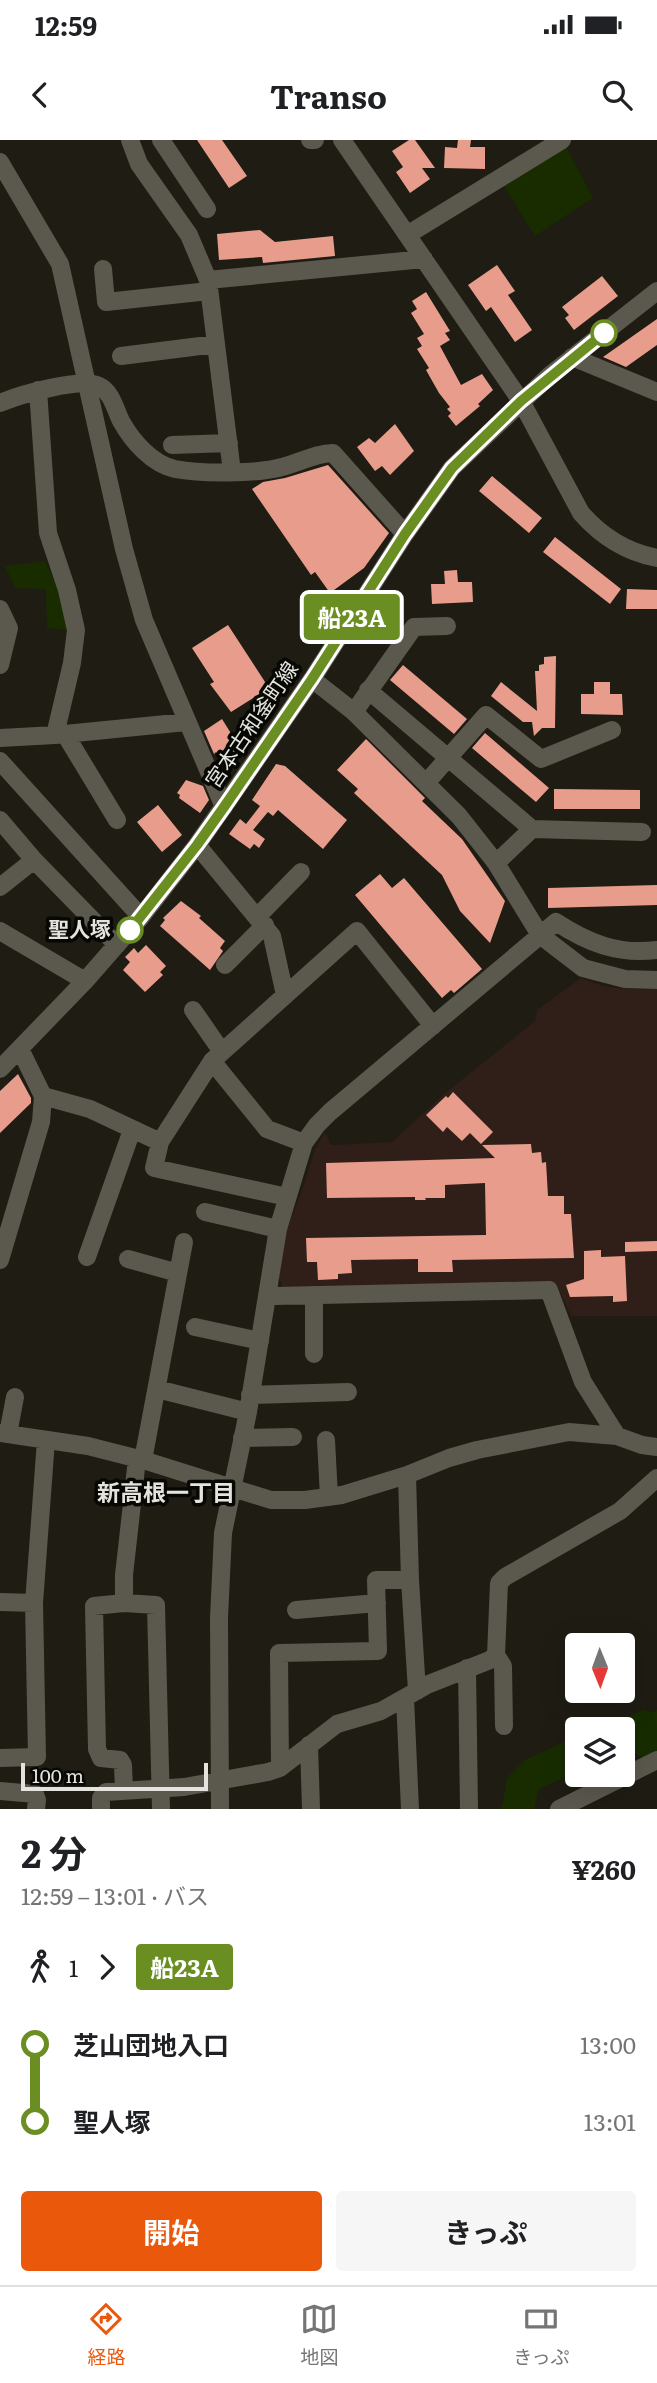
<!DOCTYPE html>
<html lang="ja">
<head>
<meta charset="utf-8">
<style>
  body { margin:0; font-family:Literata,"Noto Sans JP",serif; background:#f6f6f6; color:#202124; height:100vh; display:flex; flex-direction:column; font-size:26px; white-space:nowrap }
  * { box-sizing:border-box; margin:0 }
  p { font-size:23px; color:#757577 }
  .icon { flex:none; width:38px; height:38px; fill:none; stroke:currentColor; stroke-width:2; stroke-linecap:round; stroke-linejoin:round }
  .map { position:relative; height:1669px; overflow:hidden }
  .drawer { display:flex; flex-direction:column; background:#fff; flex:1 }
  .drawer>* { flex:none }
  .badge { padding:0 14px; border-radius:5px; font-size:24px; line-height:46px }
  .needle { width:46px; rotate:179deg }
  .buttons { position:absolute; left:565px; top:1493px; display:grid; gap:14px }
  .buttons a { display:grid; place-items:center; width:70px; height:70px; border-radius:7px; background:#fff; box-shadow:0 7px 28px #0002; font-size:35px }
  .scale { position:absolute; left:21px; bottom:18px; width:187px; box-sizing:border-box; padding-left:7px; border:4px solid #e4e3dd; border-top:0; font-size:19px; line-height:24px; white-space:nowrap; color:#e4e3dd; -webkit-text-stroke:5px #070704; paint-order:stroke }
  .map>.badge { position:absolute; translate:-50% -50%; box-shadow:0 0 0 4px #fff }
  .legs { display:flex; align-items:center; gap:10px; height:77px; padding:0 21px; font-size:23px }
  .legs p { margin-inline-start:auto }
  .headline { display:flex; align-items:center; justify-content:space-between; height:119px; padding:0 21px }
  h1 { font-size:38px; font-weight:700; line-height:52px }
  .primary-button { display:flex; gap:14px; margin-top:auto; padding:14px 21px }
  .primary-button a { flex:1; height:80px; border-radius:7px; background:#ea580c; color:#fff; font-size:28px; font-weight:700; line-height:80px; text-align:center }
  .primary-button a+a { background:#f6f6f6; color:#202124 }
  ul { padding:0 21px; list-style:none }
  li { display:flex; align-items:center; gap:24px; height:77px; font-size:26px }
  li i { display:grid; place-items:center; width:10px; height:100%; margin:0 9px; background:currentColor }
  li i::after { content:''; width:18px; height:18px; margin:-9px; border:5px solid; border-radius:50%; background:#fff }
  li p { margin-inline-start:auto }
  li:first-child i { background:linear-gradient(#0000 50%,currentColor 0) }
  li:last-child i { background:linear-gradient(currentColor 50%,#0000 0) }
  .status { display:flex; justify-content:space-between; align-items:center; height:49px; padding:0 35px; background:#fff; direction:ltr }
  .status svg { height:19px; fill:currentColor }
  header { display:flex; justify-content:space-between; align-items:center; height:91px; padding:0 21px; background:#fff; font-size:32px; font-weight:700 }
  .tabs { display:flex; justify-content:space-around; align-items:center; height:98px; border-top:2px solid #e0e0e0; background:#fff; font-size:19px; color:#757577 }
  .tabs a { display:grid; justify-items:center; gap:4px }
  .tabs .selected { color:#ea580c }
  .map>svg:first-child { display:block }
</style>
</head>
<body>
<div class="status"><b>12:59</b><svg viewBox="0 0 49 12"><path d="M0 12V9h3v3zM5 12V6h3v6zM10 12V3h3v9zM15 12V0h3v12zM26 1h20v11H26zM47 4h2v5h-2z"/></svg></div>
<header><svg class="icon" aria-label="back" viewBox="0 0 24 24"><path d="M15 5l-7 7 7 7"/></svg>Transo<svg class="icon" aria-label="search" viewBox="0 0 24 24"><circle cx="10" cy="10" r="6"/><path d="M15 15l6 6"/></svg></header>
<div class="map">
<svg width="657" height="1669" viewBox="0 0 657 1669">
  <rect width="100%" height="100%" fill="#1e1c13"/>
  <!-- education -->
  <path fill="#301e18" d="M581,838l22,8 22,3h32v327h-86l-15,-33 -273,5 -4,-10 4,-39 20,-51 12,-39 10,-17 6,13 61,-3 52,-48 91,-73 2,-11z"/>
  <!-- green -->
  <path fill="#182c00" d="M565,5l28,53 -58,38 -33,-53z
    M45,421l14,30 9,39 -21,-2 -1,-39 -31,-1 -10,-22z
    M644,1569l7,4 6,-3v42l-13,7 -13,-9 -8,3v-24h-34l25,-5z
    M566,1601l11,1v30l-38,17 -5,20h-35l3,-3 5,-28 18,-18z"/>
  <!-- building -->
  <path fill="#e89c8c" d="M197,0h25l25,36 -18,12z
    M409,0h6l20,28h-13l8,11 -20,14 -14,-21 7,-5 -11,-16z
    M458,0h13l-1,7h15v22l-41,-1 1,-21 12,1z
    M260,90l15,12 58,-6 2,20 -72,7 -1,-6 -43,3 -2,-26z
    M497,125l18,26 -7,4 24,35 -17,12 -24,-35 -5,4 -18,-26z
    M602,136l16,20 -44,34 -9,-12 4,-3 -7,-8z
    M426,152l24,39 -5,2 5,7 -10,6 21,39 21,-11 11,16 -15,14 2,2 -24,20 -8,-10 3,-3 -4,-4 3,-2 -11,-14 -13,-23 3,-2 -12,-19 5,-3 -5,-8 7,-4 -13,-21 6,-4 -5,-8z
    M657,179v26l-31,22 -23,-10z
    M395,284l19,27 -24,24 -8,-9 -7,5 -18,-24 12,-9 6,5z
    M328,325l61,68 -25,35 -34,25 -15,-21 -4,3 -59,-86 11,-7 22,-4z
    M492,336l50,42 -13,15 -50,-42z
    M555,397l66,52 -11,15 -67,-52z
    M457,430l1,12h14l1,20 -41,2 -1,-20h14l-1,-13z
    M627,449l30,1v19h-31z
    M228,485l41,63 -38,24 -21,-28 4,-2 -22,-34z
    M556,516l-1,72h-13l-8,8 -2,-14h-9l-32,-26 10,-14 36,29 -2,-40h4v-6l5,-1v-7z
    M403,525l64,54 -13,15 -64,-54z
    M594,542h16v12h12l1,21 -42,-1v-20h13z
    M222,579l20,32 -19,12 -7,-11 -2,2 -10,-23z
    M485,593l64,55 -13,14 -64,-54z
    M366,599l59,59 -3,3 40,38 43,62 -15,42 -30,-32 -18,-36 -88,-82 4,-4 -21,-19z
    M276,624l9,2 62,54 -24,29 -45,-39 -5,6 -5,-4 -15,18 12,9 -6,9 -5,-4 -4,5 -21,-15 11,-15 6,5 14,-18 -8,-6z
    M186,640l17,6 6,14 -9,13 -21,-15 1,-3 -3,-2z
    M554,649l86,1v19h-86z
    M158,665l24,30 -20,17 -25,-30z
    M380,734l12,14 12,-10 78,91 -28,24 -3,-3 -9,8 -87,-103z
    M657,745v20l-109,3v-20z
    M181,761l20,15 -2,2 26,23 -5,7 3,3 -13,19 -50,-44 5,-6 -2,-2z
    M146,805l20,21 -6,6 3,3 -18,17 -22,-22 7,-8 -5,-5 9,-9 4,5z
    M18,934l13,24v5l-31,30v-42z
    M453,952l40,40 -12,12 -11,-11 -8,8 -15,-14 -4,5 -17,-17 20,-19 2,2z
    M531,1004l1,9 9,-1 1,11 4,-1 2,34h16v18h7l3,44 -122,2 1,12h-35v-13l-67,1 1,13 -14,1v5l-20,1 -1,-18h-10l-1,-24 180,-3 -1,-52 -40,2v13h-20l1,2h-11v-3l-88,1 -1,-35 169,-5 -13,-13z
    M657,1101v10l-32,1v-10z
    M601,1110v7l24,-1 2,45 -14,1v-6l-43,1 -4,-12 18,-6v-28z"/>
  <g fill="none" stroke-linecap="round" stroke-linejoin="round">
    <!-- minor -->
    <path stroke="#5b584e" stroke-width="18" d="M130,0l9,24 50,71 19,45 24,192
      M161,0l46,69
      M310,0h5
      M342,0l179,261 60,112c21,24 45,39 76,45
      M0,22l60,102 64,285 20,71 80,187
      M407,95l155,-95
      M103,129l3,33 103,-11
      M208,140l216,-21
      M121,216l95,-12
      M572,217l85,35
      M38,250l10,143 19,57 9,40 -4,33 -17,72
      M0,263c19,-8 80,-26 99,-17 13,6 16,23 22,35 11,20 31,43 54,48 26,5 82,5 107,-2 17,-4 34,-14 51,-14l72,81
      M172,305l57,-2
      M0,469l9,19 -9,37
      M312,539l42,33 105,104 37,47 44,72 43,33 42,11 32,1
      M368,550l164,139 110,3
      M354,572l60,-85 33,-1
      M65,594l52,86
      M0,598l55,-3 131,-13
      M0,621l141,156
      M426,643l60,-68 55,44 71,-29
      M0,680l34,40 83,85
      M197,705l75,91 13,59
      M496,723l36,-34
      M0,747l34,-27
      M258,776l43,-44
      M0,791l85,50
      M225,825l40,-40
      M193,870l29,42
      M212,921l55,68 37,14
      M0,929l85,-88 56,-64 56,-72 115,-166 93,-145 47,-66 98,-93 107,-84
      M43,956l47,13 70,33
      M287,1057l-133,-29 6,-26 52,-81 145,-130 76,95
      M205,1072l73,17
      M87,1117l45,-127
      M128,1119l50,14
      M0,1120l41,-138 2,-26 -23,-47
      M268,1154l7,2 274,-6 34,92 34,54
      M195,1187l65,14
      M314,1214v-59
      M157,1249l91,23
      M250,1255l98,-3
      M0,1293l88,13 55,14 128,40h34l37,-5 65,-20 42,-17 28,-8 92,-18 48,4 25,9 15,2
      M8,1294l7,-37
      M242,1298l51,-1
      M326,1300l3,57
      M143,1320l41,-218
      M410,1440l7,111
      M0,1462l34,1
      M124,1463l32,2 5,204
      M296,1470l81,-7
      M496,1515l7,11 1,60
      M467,1528l2,141
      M405,1558l5,111
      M309,1605l2,64
      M0,1618l37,-1 -3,-154 12,-163
      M280,1628l-1,-115 99,-2 -2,-71h34l-3,-105
      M124,1650l-1,-25 -3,-5 -19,-2 -4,-9 -3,-143 30,-3v-28l13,-116
      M0,1651l35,3 2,6 -1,9
      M101,1669v-11l5,-6 78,-5 84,-15 12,-4 57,-44 44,-13 48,-27 61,-24 6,-5 3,-72 6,-6 115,-66 37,-33
      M220,1669l-1,-191 4,-85 25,-121 30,-183 26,-86 13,-18 13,-13 226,-190c32,21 62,33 101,28
      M559,1669l98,-49"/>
  </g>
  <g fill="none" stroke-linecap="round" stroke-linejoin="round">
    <!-- line-1 casing -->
    <g stroke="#fff" stroke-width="16">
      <path id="line-1" d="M130,790l67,-85 27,-38 88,-128 93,-145 47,-66 69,-67 83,-68"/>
    </g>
    <!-- line-1 -->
    <use href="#line-1" stroke="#6b8e23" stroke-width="10"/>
  </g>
  <!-- markers -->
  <g fill="#fff" stroke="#6b8e23" stroke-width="3.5">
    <circle cx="604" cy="193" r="12"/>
    <circle cx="130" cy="790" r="12"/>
  </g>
  <g text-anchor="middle" stroke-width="7" stroke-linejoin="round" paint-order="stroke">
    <!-- street labels -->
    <g font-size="21" fill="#e4e3dd" stroke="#070704">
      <text transform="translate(252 585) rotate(-56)" y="7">宮本古和釜町線</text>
    </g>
    <!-- stop labels -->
    <g font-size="21" font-weight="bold" fill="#e4e3dd" stroke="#070704" text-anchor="end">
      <text x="111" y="797">聖人塚</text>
    </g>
    <!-- neighbourhood labels -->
    <g font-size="23" font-weight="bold" fill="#e4e3dd" stroke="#070704">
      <text x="166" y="1361">新高根一丁目</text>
    </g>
  </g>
</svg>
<div class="buttons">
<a><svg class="needle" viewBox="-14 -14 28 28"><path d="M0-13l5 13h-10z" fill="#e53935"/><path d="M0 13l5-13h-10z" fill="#757577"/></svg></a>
<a><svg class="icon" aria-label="layers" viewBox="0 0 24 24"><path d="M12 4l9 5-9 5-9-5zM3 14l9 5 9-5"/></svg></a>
</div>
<div class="scale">100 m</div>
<b class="badge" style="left:352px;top:477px;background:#6b8e23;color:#fff">船23A</b>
</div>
<section class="drawer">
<div class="headline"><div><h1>2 分</h1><p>12:59 – 13:01 · バス</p></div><b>¥260</b></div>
<div class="legs"><svg class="icon" aria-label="walk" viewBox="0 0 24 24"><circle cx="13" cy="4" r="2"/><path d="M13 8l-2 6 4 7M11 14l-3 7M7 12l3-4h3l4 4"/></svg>1<svg class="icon" aria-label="forward" viewBox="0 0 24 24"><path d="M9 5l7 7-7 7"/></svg><b class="badge" style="background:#6b8e23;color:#fff">船23A</b></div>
<ul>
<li><i style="color:#6b8e23"></i><b>芝山団地入口</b><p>13:00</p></li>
<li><i style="color:#6b8e23"></i><b>聖人塚</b><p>13:01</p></li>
</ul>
<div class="primary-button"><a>開始</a><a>きっぷ</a></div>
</section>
<nav class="tabs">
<a class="selected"><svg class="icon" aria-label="directions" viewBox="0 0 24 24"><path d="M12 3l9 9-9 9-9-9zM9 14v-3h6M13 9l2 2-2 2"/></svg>経路</a>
<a><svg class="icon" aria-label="map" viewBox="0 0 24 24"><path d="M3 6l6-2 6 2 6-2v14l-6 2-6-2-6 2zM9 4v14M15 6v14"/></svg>地図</a>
<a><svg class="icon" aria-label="tickets" viewBox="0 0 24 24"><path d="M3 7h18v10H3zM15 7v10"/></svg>きっぷ</a>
</nav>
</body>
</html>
